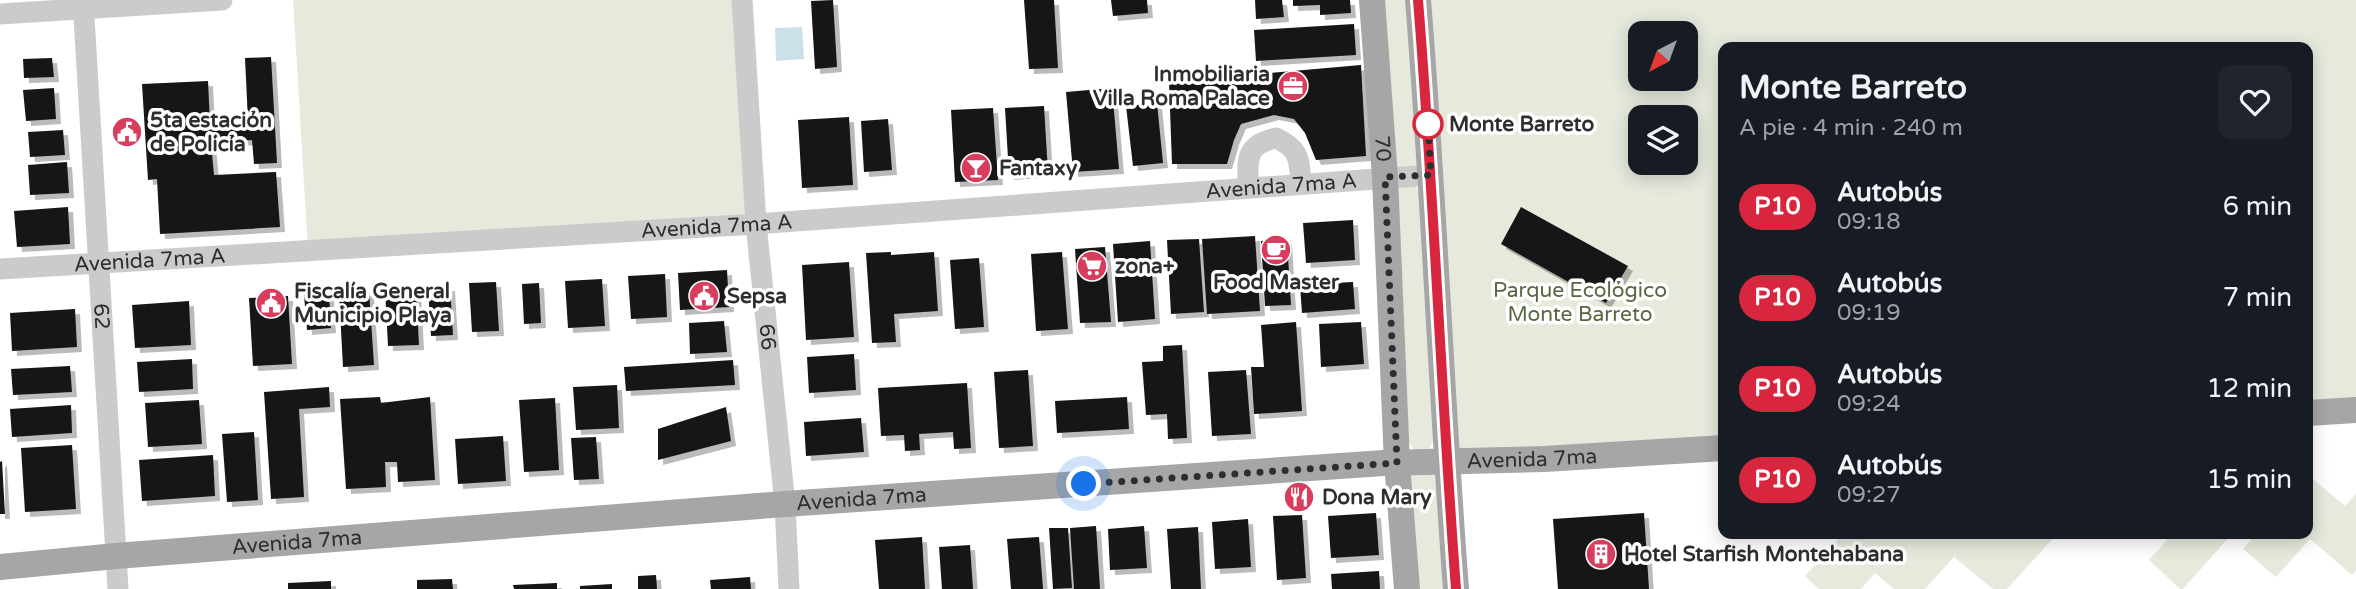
<!DOCTYPE html>
<html lang="es">
<head>
<meta charset="utf-8">
<style>
  body { margin:0; font-family:"Varela Round",sans-serif; background:#20242c; color:#f1f3f6; height:100vh; display:flex; flex-direction:column; font-size:26px; white-space:nowrap }
  * { box-sizing:border-box; margin:0 }
  p { font-size:23px; color:#9ea1a6 }
  .icon { flex:none; width:38px; height:38px; fill:none; stroke:currentColor; stroke-width:2; stroke-linecap:round; stroke-linejoin:round }
  .map { position:relative; flex:1; overflow:hidden }
  .sheet { position:absolute; left:1718px; top:42px; width:595px; height:497px; display:flex; flex-direction:column; background:#171b24; border-radius:14px; box-shadow:0 4px 18px #0003 }
  .sheet>* { flex:none }
  .badge { padding:0 14px; border-radius:23px; font-size:24px; line-height:46px }
  .needle { width:46px; rotate:221deg }
  .controls { position:absolute; left:1628px; top:21px; display:grid; gap:14px }
  .controls a { display:grid; place-items:center; width:70px; height:70px; border-radius:14px; background:#171b24; box-shadow:0 4px 18px #0003; font-size:35px }
  .you { position:absolute; width:35px; height:35px; margin:-18px; border:5px solid #fff; border-radius:50%; background:#1a73e8; box-shadow:0 0 0 10px #1a73e833 }
  .map>.badge { position:absolute; translate:-50% -50%; box-shadow:0 0 0 4px #fff }
  .round { display:grid; place-items:center; flex:none; width:74px; height:74px; border-radius:14px; background:#20242c }
  .summary { display:flex; align-items:center; justify-content:space-between; height:119px; padding:0 21px }
  h1 { font-size:33px; font-weight:700; line-height:52px }
  ul { padding:0; list-style:none }
  li { display:flex; align-items:center; gap:21px; height:91px; padding:0 21px }
  li div { flex:1 }
  li b { display:block; font-size:26px }
  li em { font-style:normal }
  li .badge { min-width:77px; font-weight:700; text-align:center }
  .map>svg:first-child { display:block }
</style>
</head>
<body>
<div class="map">
<svg width="2356" height="589" viewBox="0 0 2356 589">
  <defs>
    <filter id="shadow"><feDropShadow dx="5" dy="5" stdDeviation="0" flood-color="#0004"/></filter>
  </defs>
  <rect width="100%" height="100%" fill="#fff"/>
  <!-- green -->
  <path fill="#e6eadd" fill-rule="evenodd" d="M293,0h449l14,224 -448,26z
    M1381,0h30l8,162 -14,15 13,12 6,20 12,226 -13,27 13,7 12,120h-30l-7,-116 12,-11 -15,-21 -10,-251 7,-13 -11,-15z
    M1416,0h940v410l-48,3v-366h-584v401l-264,15zM1640,33h45v46h-45zM1640,117h45v46h-45z
    M2308,475l37,31 11,-12v77l-4,4 -42,-36 -34,38 -33,-28 13,-15h52z
    M1843,534h214l-50,55h-14l-39,-32 -29,32h-31l-19,-16 -14,16h-42l-14,-13z
    M2172,534h60l-49,55h-3l-31,-29z"/>
  <!-- water -->
  <path fill="#cbe1e9" d="M802,27l2,32 -28,2 -1,-33z"/>
  <!-- building -->
  <path fill="#151515" filter="url(#shadow)" d="M833,0l4,67 -22,2 -4,-68z
    M1024,0h30l4,68 -29,1z
    M1111,0h36l1,13 -35,3z
    M1255,0h27l2,17 -28,2z
    M1293,0h57l1,13 -31,2v-10l-27,1z
    M1354,24l2,31 -100,6 -2,-31z
    M271,57l6,106 -23,1 -2,-24 -41,3 3,32 62,-3 4,55 -120,7 -3,-55 -9,1 -6,-96 66,-3 2,42 38,-2 -3,-63z
    M52,58l2,19 -30,1 -1,-19z
    M1361,65l5,91 -50,4 -11,-27 -11,-14 -20,-4 -33,9 -7,16 -7,24h-55l-3,-82z
    M54,88l2,31 -30,2 -3,-31z
    M1112,88l7,81 -46,3 -7,-80z
    M1157,103l6,60 -30,3 -7,-60z
    M1044,106l4,66 -39,3 -4,-67z
    M993,108l5,72 -43,2 -4,-72z
    M849,117l4,68 -51,3 -4,-68z
    M888,119l4,51 -28,2 -3,-51z
    M63,130l2,25 -35,2 -2,-25z
    M67,162l2,31 -39,2 -2,-30z
    M68,207l2,37 -53,3 -3,-36z
    M1521,207l107,59 -22,37 -105,-59z
    M1353,220l2,40 -49,3 -3,-40z
    M1255,236l5,75 -53,3 -5,-75z
    M1199,239l5,73 -33,2 -4,-74z
    M1287,240l4,65 -26,1 -4,-65z
    M1150,241l5,78 -37,3 -5,-78z
    M1105,247l6,75 -31,1 -5,-74z
    M891,252v3l43,-3 4,59 -44,3 2,28 -24,1 -6,-90z
    M1062,252l6,77 -32,2 -5,-77z
    M979,258l5,69 -29,2 -5,-69z
    M849,262l5,75 -48,3 -4,-75z
    M727,270l2,37 -49,3 -2,-37z
    M665,274l2,43 -36,2 -3,-43z
    M602,279l3,47 -37,2 -3,-47z
    M496,282l3,49 -27,1 -3,-49z
    M1353,282l2,27 -53,4 -2,-28z
    M539,283l2,40 -17,1 -2,-40z
    M450,286l3,49 -22,1 -3,-49z
    M416,287l3,58 -31,1 -3,-57z
    M369,291l5,74 -31,2 -4,-74z
    M329,294l2,34 -24,2 -3,-35z
    M288,296l4,68 -39,2 -4,-68z
    M189,301l2,44 -56,3 -3,-43z
    M75,309l2,38 -65,4 -2,-38z
    M724,321l3,31 -37,2 -1,-31z
    M1296,322l6,89 -48,3 -3,-47h13l-3,-42z
    M1361,322l3,42 -43,3 -2,-43z
    M1182,345l5,93 -19,1 -1,-25 -21,1 -4,-53 21,-1v-15z
    M854,354l2,36 -47,3 -2,-36z
    M192,359l1,30 -54,3 -2,-30z
    M733,360l2,25 -109,6 -2,-24z
    M70,366l2,26 -59,3 -2,-26z
    M1028,370l5,76 -34,2 -5,-76z
    M1246,370l5,64 -39,2 -4,-64z
    M967,383l4,65 -17,1 -1,-17 -34,2 1,16 -15,1 -1,-16 -23,1 -3,-48z
    M617,385l2,43 -43,2 -3,-43z
    M329,387l1,20 -31,2 5,88 -33,2 -7,-107z
    M380,397l1,6 49,-6 5,83 -37,2 -1,-20h-12l1,25 -40,2 -6,-90z
    M1127,397l2,32 -72,4 -2,-32z
    M555,398l4,72 -35,2 -5,-72z
    M199,400l3,44 -54,3 -3,-44z
    M71,405l1,28 -60,4 -2,-28z
    M726,407l5,34 -73,19v-31z
    M861,418l3,34 -58,4 -2,-34z
    M254,432l4,68 -31,2 -5,-68z
    M503,436l3,45 -48,3 -3,-45z
    M596,437l3,42 -25,1 -3,-42z
    M72,445l4,64 -51,3 -4,-64z
    M213,455l2,41 -73,5 -3,-41z
    M2,461l3,53h-5v-52z
    M1376,513l3,42 -48,3 -3,-42z
    M1644,513l5,76h-91l-5,-70z
    M1302,515l4,63 -29,2 -4,-64z
    M1248,519l3,48 -36,2 -3,-47z
    M1096,526l4,63h-26l-4,-61z
    M1144,526l3,42 -37,2 -2,-41z
    M1198,527l3,62h-30l-4,-60z
    M1049,528h19l4,60 -19,1z
    M922,537l3,52h-46l-4,-49z
    M1039,537l4,52h-32l-4,-50z
    M970,545l3,44h-31l-3,-42z
    M1379,571l1,18h-48l-1,-15z
    M656,575l1,14h-19v-13z
    M750,577l1,12h-40l-1,-9z
    M452,579l1,10h-36v-9z
    M331,581v8h-43v-6z
    M557,583v6h-43l-1,-4z
    M612,584v5h-32v-3z"/>
  <g fill="none" stroke-linecap="round" stroke-linejoin="round">
    <!-- minor -->
    <g stroke="#cbcbcb" stroke-width="21">
      <path id="s1" d="M83,0l35,589"/>
      <path id="s2" d="M742,0l14,224 29,280 4,85"/>
      <path d="M0,14l222,-14"/>
      <path d="M1248,188c0,-28 -4,-43 28,-50 24,11 23,21 25,46"/>
      <path id="s3" d="M0,269l756,-45 675,-49"/>
    </g>
    <!-- major -->
    <g stroke="#a6a6a6" stroke-width="26">
      <path id="s4" d="M1372,0l13,177 12,286 10,126"/>
      <path d="M1418,0c16,196 23,393 38,589"/>
      <path d="M2308,413l48,-3"/>
      <path id="s5" d="M0,567l116,-11 669,-52 599,-41 160,-4 180,-11"/>
    </g>
  </g>
  <g fill="none" stroke-linecap="round" stroke-linejoin="round">
    <!-- line casing -->
    <g stroke="#fff" stroke-width="16">
      <path id="line" d="M1418,0c16,196 23,393 38,589"/>
    </g>
    <!-- line -->
    <use href="#line" stroke="#d7263d" stroke-width="10"/>
    <!-- walk -->
    <path stroke="#2e2e2e" stroke-width="7" stroke-dasharray="0 12.6" d="M1084,484l313,-21 -12,-286 46,-2 -3,-51"/>
  </g>
  <!-- icons -->
  <defs>
    <g id="office-disc" transform="scale(1.575)"><circle r="9.5" fill="#d83d5d" stroke="#fff"/><path d="M-6-3h4V-5.5h4V-3h4V5H-6ZM-1-4.5V-3h2v-1.5ZM-6 0V1H6V0Z" fill="#fff"/></g>
    <g id="civic-disc" transform="scale(1.575)"><circle r="9.5" fill="#d83d5d" stroke="#fff"/><path d="M-.6-6.5H3V-4.5H.6V-3L4-1V1h2V6H-6V1h2V-1L-.6-3ZM-1.2 2.5V6h2.4V2.5Z" fill="#fff"/></g>
    <g id="bar-disc" transform="scale(1.575)"><circle r="9.5" fill="#d83d5d" stroke="#fff"/><path d="M-6-5H6L.8 .8V4.5H3.5V6h-7V4.5H-.8V.8Z" fill="#fff"/></g>
    <g id="cafe-disc" transform="scale(1.575)"><circle r="9.5" fill="#d83d5d" stroke="#fff"/><path d="M-5.5-4.5H6V0H3Q3 3.5 0 3.5H-2.5Q-5.5 3.5-5.5 0ZM3-3.2v2h1.7v-2ZM-6 4.5H4V6H-6Z" fill="#fff"/></g>
    <g id="supermarket-disc" transform="scale(1.575)"><circle r="9.5" fill="#d83d5d" stroke="#fff"/><path d="M-6-5.5h2.5l.6 2H6L4.5 2H-2.5L-4.4-4H-6ZM-1.5 3.2a1.3 1.3 0 1 0 .1 0ZM3 3.2a1.3 1.3 0 1 0 .1 0Z" fill="#fff"/></g>
    <g id="restaurant-disc" transform="scale(1.575)"><circle r="9.5" fill="#d83d5d" stroke="#fff"/><path d="M-5-6h1v4h1v-4h1v4h1v-4h1v5L-1.5 .5V6h-2V.5L-5-1ZM5-6V6H3V1.5H1.5Q1.5-4 5-6Z" fill="#fff"/></g>
    <g id="building-disc" transform="scale(1.575)"><circle r="9.5" fill="#d83d5d" stroke="#fff"/><path d="M-4-6H4V6H1V3H-1V6H-4ZM-2.5-4.3h1.7v1.8h-1.7ZM.8-4.3h1.7v1.8H.8ZM-2.5-1h1.7V.8h-1.7ZM.8-1h1.7V.8H.8Z" fill="#fff"/></g>
  </defs>
  <g fill-rule="evenodd">
    <use href="#office-disc" x="1293" y="86"/>
    <use href="#civic-disc" x="127" y="132"/>
    <use href="#bar-disc" x="976" y="168"/>
    <use href="#cafe-disc" x="1276" y="250"/>
    <use href="#supermarket-disc" x="1092" y="266"/>
    <use href="#civic-disc" x="704" y="296"/>
    <use href="#civic-disc" x="271" y="303"/>
    <use href="#restaurant-disc" x="1299" y="497"/>
    <use href="#building-disc" x="1601" y="554"/>
  </g>
  <!-- markers -->
  <circle fill="#fff" stroke="#d7263d" stroke-width="3.5" cx="1428" cy="124" r="14"/>
  <g text-anchor="middle" stroke-width="7" stroke-linejoin="round" paint-order="stroke">
    <!-- poi labels -->
    <g font-size="21" font-weight="bold" fill="#2e2e2e" stroke="#fff" text-anchor="start">
      <text x="1270" y="81" text-anchor="end">Inmobiliaria<tspan x="1270" dy="24">Villa Roma Palace</tspan></text>
      <text x="150" y="127">5ta estación<tspan x="150" dy="24">de Policía</tspan></text>
      <text x="999" y="175">Fantaxy</text>
      <text x="1115" y="273">zona+</text>
      <text x="1276" y="289" text-anchor="middle">Food Master</text>
      <text x="294" y="298">Fiscalía General<tspan x="294" dy="24">Municipio Playa</tspan></text>
      <text x="727" y="303">Sepsa</text>
      <text x="1322" y="504">Dona Mary</text>
      <text x="1624" y="561">Hotel Starfish Montehabana</text>
    </g>
    <!-- stop labels -->
    <g font-size="21" font-weight="bold" fill="#2e2e2e" stroke="#fff" text-anchor="start">
      <text x="1449" y="131">Monte Barreto</text>
    </g>
    <!-- street labels -->
    <g font-size="21" fill="#2e2e2e" stroke="#fff">
      <text dy="7" stroke="none"><textPath href="#s4" startOffset="149">70</textPath></text>
      <text dy="7" stroke="none"><textPath href="#s3" startOffset="1284">Avenida 7ma A</textPath></text>
      <text dy="7" stroke="none"><textPath href="#s3" startOffset="718">Avenida 7ma A</textPath></text>
      <text dy="7" stroke="none"><textPath href="#s3" startOffset="150">Avenida 7ma A</textPath></text>
      <text dy="7" stroke="none"><textPath href="#s1" startOffset="317">62</textPath></text>
      <text dy="7" stroke="none"><textPath href="#s2" startOffset="338">66</textPath></text>
      <text dy="7" stroke="none"><textPath href="#s5" startOffset="1536">Avenida 7ma</textPath></text>
      <text dy="7" stroke="none"><textPath href="#s5" startOffset="864">Avenida 7ma</textPath></text>
      <text dy="7" stroke="none"><textPath href="#s5" startOffset="298">Avenida 7ma</textPath></text>
    </g>
    <!-- park labels -->
    <g font-size="21" fill="#57673f" stroke="#fff">
      <text x="1580" y="297">Parque Ecológico<tspan x="1580" dy="24">Monte Barreto</tspan></text>
    </g>
  </g>
</svg>
<div class="controls">
<a><svg class="needle" viewBox="-14 -14 28 28"><path d="M0-13l5 13h-10z" fill="#e53935"/><path d="M0 13l5-13h-10z" fill="#9ea1a6"/></svg></a>
<a><svg class="icon" aria-label="layers" viewBox="0 0 24 24"><path d="M12 4l9 5-9 5-9-5zM3 14l9 5 9-5"/></svg></a>
</div>
<div class="you" style="left:1084px;top:484px"></div>
<section class="sheet">
<div class="summary"><div><h1>Monte Barreto</h1><p>A pie · 4 min · 240 m</p></div><a class="round"><svg class="icon" aria-label="heart" viewBox="0 0 24 24"><path d="M12 20l-8-8c-3-5 5-10 8-4 3-6 11-1 8 4z"/></svg></a></div>
<ul>
<li><span class="badge" style="background:#d7263d;color:#fff">P10</span><div><b>Autobús</b><p>09:18</p></div><em>6 min</em></li>
<li><span class="badge" style="background:#d7263d;color:#fff">P10</span><div><b>Autobús</b><p>09:19</p></div><em>7 min</em></li>
<li><span class="badge" style="background:#d7263d;color:#fff">P10</span><div><b>Autobús</b><p>09:24</p></div><em>12 min</em></li>
<li><span class="badge" style="background:#d7263d;color:#fff">P10</span><div><b>Autobús</b><p>09:27</p></div><em>15 min</em></li>
</ul>
</section>
</div>
</body>
</html>
